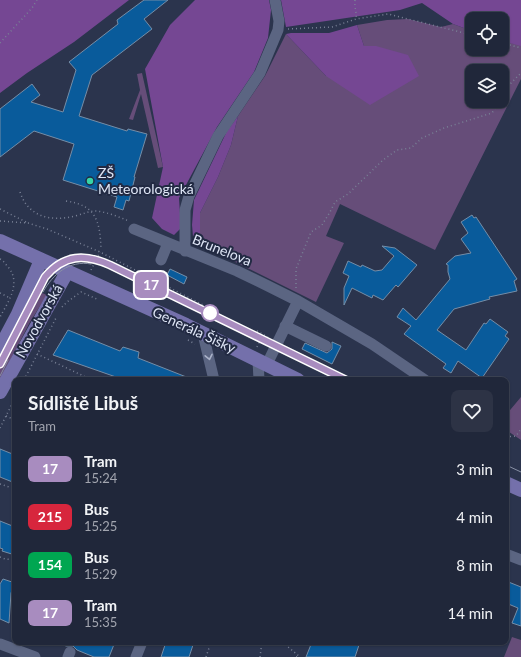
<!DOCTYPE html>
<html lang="en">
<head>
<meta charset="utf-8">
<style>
  body { margin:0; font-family:Lato,sans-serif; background:#2d3345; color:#f1f3f6; height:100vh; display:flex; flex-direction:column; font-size:15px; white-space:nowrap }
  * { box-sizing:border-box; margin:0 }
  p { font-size:13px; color:#a2a5af }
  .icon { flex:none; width:22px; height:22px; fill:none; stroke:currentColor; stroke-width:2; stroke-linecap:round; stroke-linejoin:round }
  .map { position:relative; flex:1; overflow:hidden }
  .details { position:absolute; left:12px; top:377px; width:497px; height:268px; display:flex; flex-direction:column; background:#20273a; border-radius:8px; box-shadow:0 1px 3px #0004,0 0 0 1px #3d4454 }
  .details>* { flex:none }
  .badge { padding:0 8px; border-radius:6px; font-size:14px; line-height:26px }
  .controls { position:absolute; left:465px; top:12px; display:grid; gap:8px }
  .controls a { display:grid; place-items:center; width:44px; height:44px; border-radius:8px; background:#20273a; box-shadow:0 1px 3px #0004,0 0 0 1px #3d4454; font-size:20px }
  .map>.badge { position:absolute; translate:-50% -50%; box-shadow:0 0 0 2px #fff }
  .round { display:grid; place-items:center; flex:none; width:42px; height:42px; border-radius:8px; background:#2d3345 }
  .headline { display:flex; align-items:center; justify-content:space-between; height:68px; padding:0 16px }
  h1 { font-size:19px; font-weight:700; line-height:30px }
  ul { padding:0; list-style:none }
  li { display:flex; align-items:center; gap:12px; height:48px; padding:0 16px }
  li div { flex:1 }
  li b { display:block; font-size:15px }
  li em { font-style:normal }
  li .badge { min-width:44px; font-weight:700; text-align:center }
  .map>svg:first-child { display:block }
</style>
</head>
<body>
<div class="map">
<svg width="521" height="657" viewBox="0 0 521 657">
  <rect width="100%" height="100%" fill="#2b344d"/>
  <!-- green -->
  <path fill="#664d79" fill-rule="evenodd" d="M408,19l33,8 12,-3 19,7v18h30v-8l19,4v34l-86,171 -95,-46 -14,32 18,7 -28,59 -121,-60 -2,-6 7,-2v-21l18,-36 13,-32 7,-29 27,-40 21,-42 40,42 50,-30h-12l-7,-21 30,-5zM472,71h30v30h-30z
    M142,73l21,94 -5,1 -17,-74 -8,26 -4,-1 11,-29 -3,-16z
    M32,289l15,6 -17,27 -30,58v-21l21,-42z
    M521,397v43l-15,-10v-15z
    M512,637l9,3v17h-17z"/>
  <!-- forest -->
  <path fill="#754793" d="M0,0h129l-55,42 -47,31 -27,20z
    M195,0h74l2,10 -3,28 -14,34 -37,55 -38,71 2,30 -7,7 -12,-6 -10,-11 11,-51 -18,-98 25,-44z
    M281,0h240v46l-19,-5v-22h-30v12l-19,-7 -31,-21 -22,7 -114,17z
    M357,25l7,21h12l32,9 11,21 -49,29 -44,-29 -40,-42 5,-1h38z
    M238,116l-7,29 -13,32 -18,36v21l-7,2 -1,-11 2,-25 33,-69z"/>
  <!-- building -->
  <path fill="#095b9b" stroke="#758da7" d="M144,0h24l-24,19 8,10 -60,46 -13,41 48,15 1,-2 19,5 -13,43h1l-6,24 -3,-1 -3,10 -9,-3 3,-10 -54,-17 11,-36 -40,-13 -34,26v-48l32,-25 8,11 -9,7 32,10 13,-42 -7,-8 49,-38 -1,-4z
    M472,215l2,3 2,-1 41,62 -3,2 3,10 -28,6 1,2 -36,10 -17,21 29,20 18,-27 2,1 4,-5 18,13 -3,4 4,3 -27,39 -24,-17 -7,12 -8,-5 3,-4 -42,-30 7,-8 -14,-9 6,-9 13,12 34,-41 -2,-7v-7l-2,-1 9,-8 16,-3 -10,-14 7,-6 -7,-11z
    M382,246l13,2 22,17 -19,22 -2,-2 -13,15 -10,-5 -1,3 -20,-10 -8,17v-17l5,-12 -6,-3 5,-12 13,6 1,-2 13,6 7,-1 12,-14z
    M170,269l17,8 -3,7 -17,-9z
    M68,330l52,21 3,-4 16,5 -1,6 56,22h-79l1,-3 -63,-22z
    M332,342l9,4 -9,18 -30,-15 3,-6 22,10 5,-4z
    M0,449l15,6v28l-15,-6z
    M0,521l15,6v28l-13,-4 1,-2 -3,-1z
    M3,579l12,4 -4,10 -2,30 -9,-4v-35z
    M506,581l15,6v39l-9,-3 6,-15 -12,-5z
    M57,642h58l-6,15h-15l-17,-7 -4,-4h-7z
    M166,642h28l-5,15h-28z
    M312,642h48l-5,15h-49z"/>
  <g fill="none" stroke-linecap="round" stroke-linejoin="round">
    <!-- path -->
    <path stroke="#798196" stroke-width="1.5" stroke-dasharray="1 3" stroke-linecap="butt" d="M355,0c-1,8 2,12 1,19
      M288,29l44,-2 24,-8 32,-5 84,21
      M0,43l32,-35 5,-8
      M502,43l19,5
      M502,97l9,-14 10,-10
      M20,192c8,25 31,30 55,24 8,-2 14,-5 21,-5 11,1 23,6 33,10
      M66,201c30,4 34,20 35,48
      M0,209l26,13
      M0,221l28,2 19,6 53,23 111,57
      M0,259c4,2 6,6 9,9 12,16 -1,34 -9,49
      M91,270l9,-18
      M296,288v-19l15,-37 11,-7 8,-13 5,-10 13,-8 35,-34 14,-10 14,-2 11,-10 22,-10 48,-15 8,-12
      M0,293l10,5
      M62,307l5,-5 14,-10 18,8
      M257,331l11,6
      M188,340l7,4
      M257,347l6,-13
      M37,354l55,26
      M24,380l32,-62
      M6,416l9,4
      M0,428l15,-30
      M506,437l10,-1 5,-7
      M0,484l15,5
      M0,557l5,2 10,1
      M282,642l17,14 -3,1
      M206,657l5,-15
      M260,657l2,-15"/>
    <!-- minor -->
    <path stroke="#5b6582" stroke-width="11" d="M134,229l103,42 31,15 30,15 74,43 53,36
      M185,251v-41l4,-14 29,-60 42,-63 18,-43 1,-9 -4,-21
      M161,260l7,-17
      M285,326l41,20
      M203,334l11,46
      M258,360l1,20
      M267,364l31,-63
      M506,554l15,6
      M0,644l35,13
      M68,657l2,-5
      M136,657l6,-15"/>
    <!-- major -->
    <path stroke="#7470ab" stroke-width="14" d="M0,241l186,84 112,55
      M0,348l18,-34 23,-54
      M0,392l67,-120
      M506,483l15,7"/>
    <!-- tram -->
    <path stroke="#8890a5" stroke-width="1" d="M43,292c10,-18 26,-32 48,-28
      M0,364l45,-87c19,-23 40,-24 65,-12l236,115
      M0,376l8,-16
      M506,465l15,7"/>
  </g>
  <!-- one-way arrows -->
  <defs><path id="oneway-chevron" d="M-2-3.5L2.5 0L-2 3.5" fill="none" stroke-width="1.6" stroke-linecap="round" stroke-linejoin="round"/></defs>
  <use stroke="#aab2c8" href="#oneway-chevron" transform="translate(209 357) rotate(78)"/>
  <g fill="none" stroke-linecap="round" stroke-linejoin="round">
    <!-- line casing -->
    <g stroke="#fff" stroke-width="9">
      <path id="line" d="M0,364l45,-87c19,-23 40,-23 65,-12l236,115"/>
    </g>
    <!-- line -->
    <use href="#line" stroke="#a88cbf" stroke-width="6"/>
  </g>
  <!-- markers -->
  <circle fill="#36d4a7" stroke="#222a43" stroke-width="1.5" cx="90" cy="181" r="4"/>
  <circle fill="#fff" stroke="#a88cbf" stroke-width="2" cx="210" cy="313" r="8"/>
  <g text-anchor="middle" stroke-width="4" stroke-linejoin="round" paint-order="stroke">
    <!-- poi labels -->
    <g font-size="14" fill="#dfe6f6" stroke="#222a43" text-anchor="start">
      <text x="98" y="178">ZŠ<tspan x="98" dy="16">Meteorologická</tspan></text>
    </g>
    <!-- street labels -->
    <g font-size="14" fill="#dfe6f6" stroke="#222a43">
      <text transform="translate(222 250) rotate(22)" y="5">Brunelova</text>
      <text transform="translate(39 321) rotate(-61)" y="5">Novodvorská</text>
      <text transform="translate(194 330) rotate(25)" y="5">Generála Šišky</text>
    </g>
  </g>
</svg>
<div class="controls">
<a><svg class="icon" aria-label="locate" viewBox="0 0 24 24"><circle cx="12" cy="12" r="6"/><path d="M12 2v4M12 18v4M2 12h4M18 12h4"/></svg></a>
<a><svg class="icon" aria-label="layers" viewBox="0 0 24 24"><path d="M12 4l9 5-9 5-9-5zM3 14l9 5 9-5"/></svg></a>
</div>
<b class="badge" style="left:151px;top:285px;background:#a88cbf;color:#fff">17</b>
<section class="details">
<div class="headline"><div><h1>Sídliště Libuš</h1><p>Tram</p></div><a class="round"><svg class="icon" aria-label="heart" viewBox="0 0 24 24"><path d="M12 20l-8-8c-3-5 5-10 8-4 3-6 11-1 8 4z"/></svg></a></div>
<ul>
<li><span class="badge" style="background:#a88cbf;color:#fff">17</span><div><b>Tram</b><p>15:24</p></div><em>3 min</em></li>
<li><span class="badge" style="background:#d7263d;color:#fff">215</span><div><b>Bus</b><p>15:25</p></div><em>4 min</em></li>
<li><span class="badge" style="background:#00a651;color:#fff">154</span><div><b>Bus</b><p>15:29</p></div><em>8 min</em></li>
<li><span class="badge" style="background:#a88cbf;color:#fff">17</span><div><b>Tram</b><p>15:35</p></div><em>14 min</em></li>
</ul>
</section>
</div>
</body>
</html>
